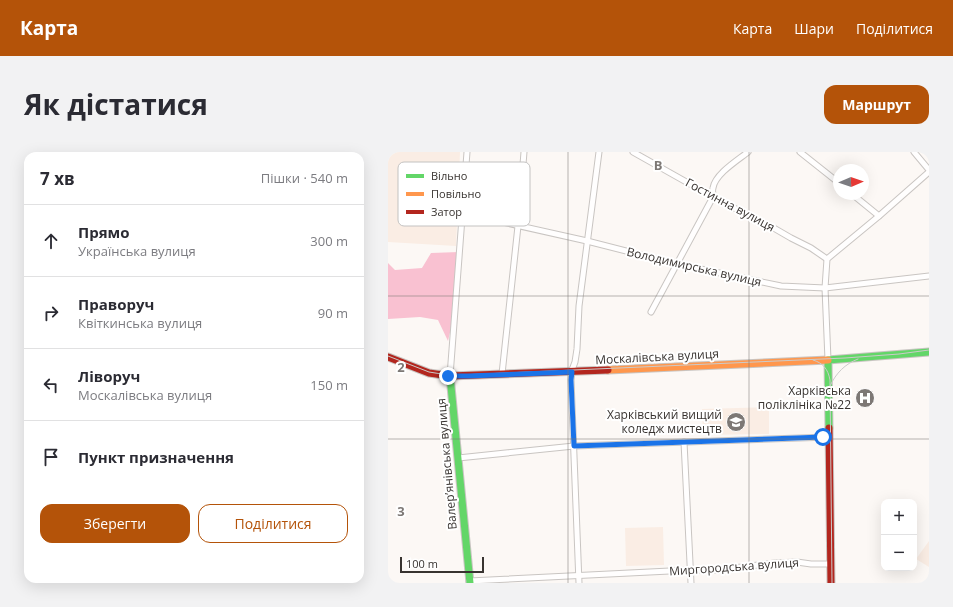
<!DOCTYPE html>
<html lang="uk">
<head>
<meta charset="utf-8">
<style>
  :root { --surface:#fff; --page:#f2f2f3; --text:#2b2b33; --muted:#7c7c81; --line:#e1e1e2; --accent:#b45309 }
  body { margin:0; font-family:"Open Sans",sans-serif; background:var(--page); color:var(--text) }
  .controls { position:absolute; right:12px; bottom:12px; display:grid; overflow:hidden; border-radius:8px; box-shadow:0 4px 16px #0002 }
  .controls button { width:36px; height:36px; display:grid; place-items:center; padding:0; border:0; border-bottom:1px solid var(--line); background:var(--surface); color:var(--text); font:20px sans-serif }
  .compass { position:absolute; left:445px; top:12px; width:36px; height:36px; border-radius:50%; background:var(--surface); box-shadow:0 4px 16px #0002; rotate:88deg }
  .scale { position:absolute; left:12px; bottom:10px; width:84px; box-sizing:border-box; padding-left:4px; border:2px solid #383330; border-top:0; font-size:11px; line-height:14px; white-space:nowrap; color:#383330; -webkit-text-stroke:3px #fff; paint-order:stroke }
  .stop { position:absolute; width:12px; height:12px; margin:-9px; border:3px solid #1a73e8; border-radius:50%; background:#fff }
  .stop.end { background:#1a73e8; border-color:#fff; box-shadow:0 1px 4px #0008 }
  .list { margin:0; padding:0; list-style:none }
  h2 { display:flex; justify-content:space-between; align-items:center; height:52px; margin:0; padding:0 16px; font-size:17px }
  h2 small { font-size:13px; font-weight:400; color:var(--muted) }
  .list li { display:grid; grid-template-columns:26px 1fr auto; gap:12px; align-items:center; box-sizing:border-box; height:72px; padding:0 16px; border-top:1px solid var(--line) }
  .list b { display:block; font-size:15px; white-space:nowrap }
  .list p { margin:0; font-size:13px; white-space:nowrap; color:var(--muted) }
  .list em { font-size:13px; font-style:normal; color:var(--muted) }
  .actions { display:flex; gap:8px; padding:12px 16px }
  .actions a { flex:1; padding:9px 0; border:1px solid var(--accent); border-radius:12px; text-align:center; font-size:14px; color:var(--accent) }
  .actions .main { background:var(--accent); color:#fff }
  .icon { flex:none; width:22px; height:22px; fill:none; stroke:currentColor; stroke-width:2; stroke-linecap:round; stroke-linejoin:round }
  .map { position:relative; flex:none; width:541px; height:431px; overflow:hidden; border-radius:12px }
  header { display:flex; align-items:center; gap:24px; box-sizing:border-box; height:56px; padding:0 20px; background:var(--accent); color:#fff }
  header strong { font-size:19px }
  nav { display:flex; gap:22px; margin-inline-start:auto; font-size:14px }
  .intro { display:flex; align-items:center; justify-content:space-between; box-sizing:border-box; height:96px; padding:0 24px }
  h1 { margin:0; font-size:28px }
  .button { padding:10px 18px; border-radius:12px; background:var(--accent); color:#fff; font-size:14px; font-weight:700 }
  main { display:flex; gap:24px; padding:0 24px }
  aside { flex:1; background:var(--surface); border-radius:12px; box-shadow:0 4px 16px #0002 }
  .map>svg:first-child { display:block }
  .built { fill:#faede4 }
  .forest { fill:#f9c1d1 }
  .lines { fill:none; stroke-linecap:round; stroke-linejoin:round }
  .street-casing { stroke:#c9c5c2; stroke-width:7 }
  .fast-casing { stroke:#c9c5c2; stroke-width:9 }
  .slow-casing { stroke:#c9c5c2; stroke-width:9 }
  .jam-casing { stroke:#c9c5c2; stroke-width:9 }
  .street { stroke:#fffefe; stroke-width:5 }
  .fast { stroke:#63d668; stroke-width:7 }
  .slow { stroke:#ff974d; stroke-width:7 }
  .jam { stroke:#b3261e; stroke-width:7 }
  .tram { stroke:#cccbca; stroke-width:1 }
  .route { stroke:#1a73e8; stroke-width:5 }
  .grid { fill:none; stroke:#7d7875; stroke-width:1; stroke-opacity:0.55 }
  .labels { text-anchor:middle; stroke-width:4; stroke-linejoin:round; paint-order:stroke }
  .street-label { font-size:12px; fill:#383330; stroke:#fff }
  .poi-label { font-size:12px; fill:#383330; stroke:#fff; text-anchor:end }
  .key { fill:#fff; stroke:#c3c2c1; stroke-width:1 }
  .key-label { font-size:11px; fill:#383330 }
  .grid-label { font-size:13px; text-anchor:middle; font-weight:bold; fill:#7d7875; stroke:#fff; stroke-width:4; stroke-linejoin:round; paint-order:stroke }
</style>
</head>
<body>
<header>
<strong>Карта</strong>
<nav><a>Карта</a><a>Шари</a><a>Поділитися</a></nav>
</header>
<div class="intro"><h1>Як дістатися</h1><a class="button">Маршрут</a></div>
<main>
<aside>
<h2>7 хв<small>Пішки · 540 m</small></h2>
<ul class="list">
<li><svg class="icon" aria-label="ahead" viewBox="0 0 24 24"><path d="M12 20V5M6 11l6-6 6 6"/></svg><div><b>Прямо</b><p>Українська вулиця</p></div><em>300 m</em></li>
<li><svg class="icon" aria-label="right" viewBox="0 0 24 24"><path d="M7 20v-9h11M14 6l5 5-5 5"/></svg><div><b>Праворуч</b><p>Квіткинська вулиця</p></div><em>90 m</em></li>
<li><svg class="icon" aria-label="left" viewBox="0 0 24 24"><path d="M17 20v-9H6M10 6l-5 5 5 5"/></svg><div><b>Ліворуч</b><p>Москалівська вулиця</p></div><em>150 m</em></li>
<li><svg class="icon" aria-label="arrive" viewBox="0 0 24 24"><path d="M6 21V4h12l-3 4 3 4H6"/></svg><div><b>Пункт призначення</b></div></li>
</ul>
<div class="actions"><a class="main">Зберегти</a><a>Поділитися</a></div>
</aside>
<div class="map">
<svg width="541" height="431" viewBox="0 0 541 431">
  <rect width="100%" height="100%" fill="#fcf8f5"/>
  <!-- built -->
  <g class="built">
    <polygon points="0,0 72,0 68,94 0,90"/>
    <polygon points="381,255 381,282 315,283 314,257"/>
    <polygon points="275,375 276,413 238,414 237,376"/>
    <polygon points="541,389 541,415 528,407"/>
  </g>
  <!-- forest -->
  <polygon class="forest" points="71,100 66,163 60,189 50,168 32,165 0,167 0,111 7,118 34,116 43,101"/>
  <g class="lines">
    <defs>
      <g id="street">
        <polyline points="245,0 325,45 354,60 384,75 403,86 423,96 439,107"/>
        <polyline points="412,0 451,31"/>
        <polyline points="526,0 541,18"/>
        <polyline points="464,42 491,64"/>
        <polyline points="74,61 199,89 289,112 393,134 437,136 541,124"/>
        <path d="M263 160 325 45C325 42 324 39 325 36 327 22 350 8 360 0"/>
        <polyline points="440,208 437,136 439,107 491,64 541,20"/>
        <polyline points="114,222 130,74 136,0"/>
        <polyline points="62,224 79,0"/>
        <polyline points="296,290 303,431"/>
        <polyline points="70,306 186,294 441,285"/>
        <polyline points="81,429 302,418 329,418 387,411 409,410 423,412 443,412"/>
        <polyline points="191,431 183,228 184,218 187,210 189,197 191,154 211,0"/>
      </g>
      <g id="fast">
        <polyline points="62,224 82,431"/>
        <polyline points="441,276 440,208 541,200"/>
      </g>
      <polyline id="slow" points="220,218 440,208"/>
      <g id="jam">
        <polyline points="0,205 41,221 62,224 220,218"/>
        <polyline points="441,276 443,431"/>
      </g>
    </defs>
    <!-- street casing -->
    <use href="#street" class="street-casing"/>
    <!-- fast casing -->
    <use href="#fast" class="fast-casing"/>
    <!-- slow casing -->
    <use href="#slow" class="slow-casing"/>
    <!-- jam casing -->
    <use href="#jam" class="jam-casing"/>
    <!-- street -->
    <use href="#street" class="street"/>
    <!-- fast -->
    <use href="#fast" class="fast"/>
    <!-- slow -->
    <use href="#slow" class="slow"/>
    <!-- jam -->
    <use href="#jam" class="jam"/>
    <!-- tram -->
    <g class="tram">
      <polyline points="0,204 41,220 60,223 72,223 457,206 511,202 541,198"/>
      <path d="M425 208C435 211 440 217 442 228L444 431"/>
      <path d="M442 234C448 221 457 212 470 207"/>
    </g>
  </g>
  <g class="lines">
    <!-- route -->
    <polyline class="route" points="60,224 80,224 184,220 183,228 186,294 435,285"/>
  </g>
  <!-- grid -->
  <path class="grid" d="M180 0V431M361 0V431M0 144H541M0 287H541"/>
  <!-- icons -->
  <defs>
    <symbol id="hospital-disc" viewBox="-11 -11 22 22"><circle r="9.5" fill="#7d7875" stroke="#fff"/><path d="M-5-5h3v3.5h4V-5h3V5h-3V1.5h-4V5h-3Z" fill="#fff"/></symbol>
    <symbol id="university-disc" viewBox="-11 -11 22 22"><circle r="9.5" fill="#7d7875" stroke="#fff"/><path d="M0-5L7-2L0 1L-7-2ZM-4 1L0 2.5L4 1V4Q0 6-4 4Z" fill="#fff"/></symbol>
  </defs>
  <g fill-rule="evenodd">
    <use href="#hospital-disc" x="466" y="235" width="22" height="22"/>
    <use href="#university-disc" x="337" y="259" width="22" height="22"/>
  </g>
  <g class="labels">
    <!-- street labels -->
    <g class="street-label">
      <text transform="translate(342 53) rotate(28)" y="4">Гостинна вулиця</text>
      <text transform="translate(306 115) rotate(13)" y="4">Володимирська вулиця</text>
      <text transform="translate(269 205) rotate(-3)" y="4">Москалівська вулиця</text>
      <text transform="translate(59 312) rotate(-95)" y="4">Валер’янівська вулиця</text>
      <text transform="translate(346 415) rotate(-4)" y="4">Миргородська вулиця</text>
    </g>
    <!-- poi labels -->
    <g class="poi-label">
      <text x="463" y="243">Харківська<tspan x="463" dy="14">поліклініка №22</tspan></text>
      <text x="334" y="267">Харківський вищий<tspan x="334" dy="14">коледж мистецтв</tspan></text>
    </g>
  </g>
  <!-- legend -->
  <rect x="10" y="10" width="132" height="64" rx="6" class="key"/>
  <rect x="18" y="22" width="18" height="4" fill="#63d668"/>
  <rect x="18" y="40" width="18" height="4" fill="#ff974d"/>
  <rect x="18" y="58" width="18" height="4" fill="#b3261e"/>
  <g class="key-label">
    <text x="43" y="28">Вільно</text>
    <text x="43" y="46">Повільно</text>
    <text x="43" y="64">Затор</text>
  </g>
  <g class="grid-label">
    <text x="270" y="18">B</text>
    <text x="13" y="220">2</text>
    <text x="13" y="364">3</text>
  </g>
</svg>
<div class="controls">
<button>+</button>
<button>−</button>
</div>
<svg class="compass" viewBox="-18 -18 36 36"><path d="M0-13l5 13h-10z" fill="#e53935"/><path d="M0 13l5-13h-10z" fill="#7c7c81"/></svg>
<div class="scale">100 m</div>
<div class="stop" style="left:435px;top:285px"></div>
<div class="stop end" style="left:60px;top:224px"></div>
</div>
</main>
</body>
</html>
